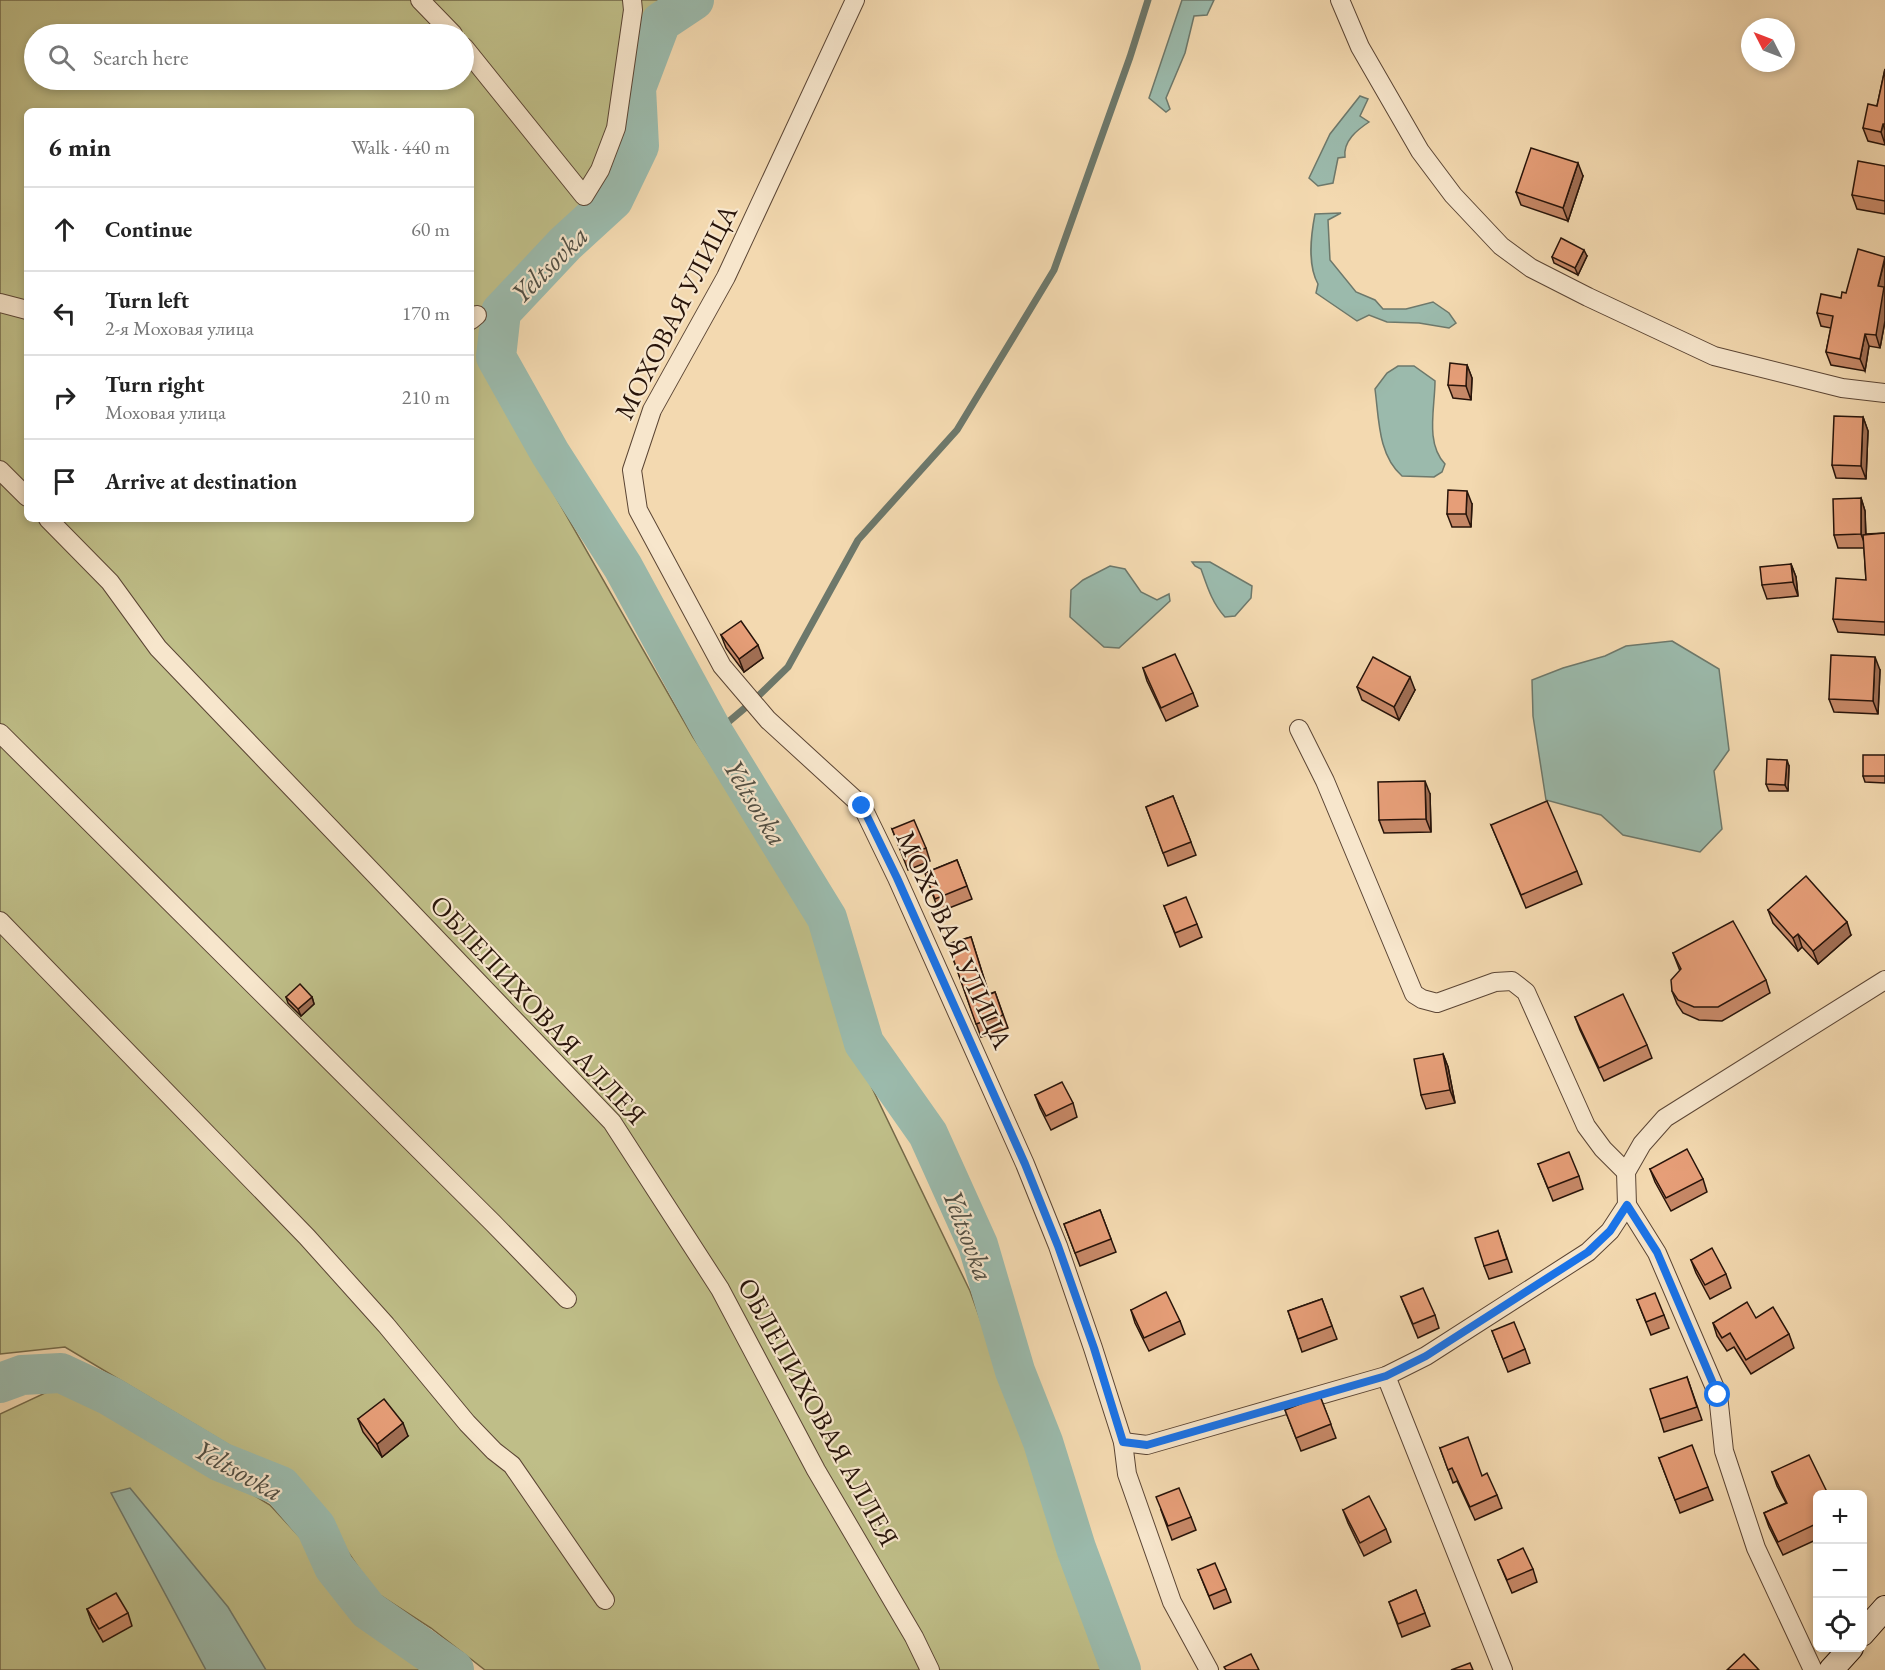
<!DOCTYPE html>
<html lang="en">
<head>
<meta charset="utf-8">
<style>
  :root { --surface:#fff; --page:#f6f6f6; --text:#222; --muted:#767676; --line:#e0e0e0 }
  body { margin:0; font-family:"EB Garamond",serif; background:var(--page); color:var(--text) }
  .controls { position:absolute; right:18px; bottom:18px; display:grid; overflow:hidden; border-radius:9px; box-shadow:0 3px 9px #0003 }
  .controls button { width:54px; height:54px; display:grid; place-items:center; padding:0; border:0; border-bottom:2px solid var(--line); background:var(--surface); color:var(--text); font:30px sans-serif }
  .compass { position:absolute; left:1741px; top:18px; width:54px; height:54px; border-radius:50%; background:var(--surface); box-shadow:0 3px 9px #0003; rotate:312deg }
  .stop { position:absolute; width:18px; height:18px; margin:-14px; border:4px solid #1a73e8; border-radius:50%; background:#fff }
  .stop.end { background:#1a73e8; border-color:#fff; box-shadow:0 2px 6px #0008 }
  .list { margin:0; padding:0; list-style:none }
  h2 { display:flex; justify-content:space-between; align-items:center; height:78px; margin:0; padding:0 24px; font-size:26px }
  h2 small { font-size:20px; font-weight:400; color:var(--muted) }
  .list li { display:grid; grid-template-columns:39px 1fr auto; gap:18px; align-items:center; box-sizing:border-box; height:84px; padding:0 24px; border-top:2px solid var(--line) }
  .list b { display:block; font-size:22px; white-space:nowrap }
  .list p { margin:0; font-size:20px; white-space:nowrap; color:var(--muted) }
  .list em { font-size:20px; font-style:normal; color:var(--muted) }
  .icon { flex:none; width:33px; height:33px; fill:none; stroke:currentColor; stroke-width:2; stroke-linecap:round; stroke-linejoin:round }
  .map { position:relative; flex:none; width:1885px; height:1670px; overflow:hidden }
  .search { position:absolute; background:var(--surface); box-shadow:0 3px 9px #0003; left:24px; top:24px; width:450px; height:66px; display:flex; align-items:center; gap:15px; box-sizing:border-box; padding:0 21px; border-radius:33px; color:var(--muted); font-size:22px }
  .panel { position:absolute; background:var(--surface); box-shadow:0 3px 9px #0003; left:24px; top:108px; width:450px; height:414px; border-radius:9px }
  .map>svg:first-child { display:block }
  .green { fill:#bfbe88; stroke:#746949; stroke-width:1.5; fill-rule:evenodd }
  .water { fill:#9bbaac; stroke:#6d786b; stroke-width:1.5 }
  .lines { fill:none; stroke-linecap:round; stroke-linejoin:round }
  .stream { stroke:#6d786b; stroke-width:7 }
  .river { stroke:#9bbaac; stroke-width:40 }
  .street-casing { stroke:#5b4534; stroke-width:20 }
  .secondary-casing { stroke:#28140a; stroke-width:26 }
  .street { stroke:#f7e6cc; stroke-width:18 }
  .secondary { stroke:#f7e6cc; stroke-width:24 }
  .wall { fill:#c68867; stroke:#28140a; stroke-width:1.5 }
  .shaded-wall { fill:#a16f54; stroke:#28140a; stroke-width:1.5 }
  .building { fill:#e69e78; stroke:#28140a; stroke-width:1.5 }
  .route { stroke:#1a73e8; stroke-width:8 }
  .labels { text-anchor:middle; stroke-width:4.5; stroke-linejoin:round; paint-order:stroke }
  .street-label { font-size:27px; fill:#28140a; stroke:#f7e6cc }
  .water-label { font-size:28px; font-style:italic; fill:#504e43; stroke:#f7e6cc }
</style>
</head>
<body>
<div class="map">
<svg width="1885" height="1670" viewBox="0 0 1885 1670">
  <rect width="100%" height="100%" fill="#f3d9b0"/>
  <filter id="stains"><feTurbulence type="fractalNoise" baseFrequency=".00333" numOctaves="4"/><feColorMatrix values="0 0 0 0 .2 0 0 0 0 .09 0 0 0 0 .02 0 0 0 .5 -.17"/></filter>
  <radialGradient id="worn" r=".72"><stop offset=".6" stop-color="#630" stop-opacity="0"/><stop offset="1" stop-color="#630" stop-opacity=".3"/></radialGradient>
  <!-- green -->
  <g class="green">
    <path d="M0 0H658L648 34 585 207 489 304 481 366 693 737 809 913 847 1036 970 1291 1107 1670H485L431 1628 375 1592 323 1515 293 1476 234 1448 65 1347 0 1354ZM34 34H464V80H34ZM27 111H471V519H27Z"/>
    <polygon points="62,1385 210,1469 270,1505 308,1546 360,1613 428,1670 0,1670 0,1414"/>
  </g>
  <!-- water -->
  <g class="water">
    <polygon points="1182,0 1214,0 1207,15 1194,16 1185,53 1166,98 1170,109 1166,112 1149,98"/>
    <path d="M1360 96 1368 99 1360 116 1369 122C1357 130 1343 141 1345 157L1338 158 1333 183 1318 186 1309 178 1330 134Z"/>
    <path d="M1341 213 1328 220 1330 260 1356 292 1375 300 1383 309H1406L1433 302 1449 313 1456 323 1449 328 1419 323 1387 322 1369 315 1357 321 1316 293 1318 284C1307 264 1311 235 1315 214Z"/>
    <path d="M1398 366H1414L1435 381C1435 408 1425 443 1445 464L1442 472 1434 477 1402 476C1378 455 1379 419 1375 389L1387 373Z"/>
    <path d="M1192 562H1210L1252 586 1251 598 1235 616 1225 617C1212 603 1207 586 1201 569L1195 566Z"/>
    <polygon points="1110,566 1125,569 1141,592 1157,600 1169,594 1170,601 1119,648 1104,647 1070,617 1071,590 1083,580"/>
    <polygon points="1672,641 1719,669 1729,750 1714,771 1722,829 1700,852 1623,835 1601,815 1546,800 1533,716 1532,680 1563,668 1605,656 1626,646"/>
    <polygon points="130,1488 228,1607 266,1670 206,1670 111,1493"/>
  </g>
  <g class="lines">
    <!-- stream -->
    <polyline class="stream" points="714,734 752,702 788,667 858,540 957,430 1054,270 1130,57 1148,0"/>
    <!-- river -->
    <g class="river">
      <polyline points="694,0 661,22 636,88 639,146 613,200 565,244 501,312 496,357 550,453 623,567 714,734 827,918 864,1043 928,1134 978,1245 1015,1371 1043,1442 1076,1548 1121,1670"/>
      <polyline points="0,1383 22,1375 61,1373 110,1396 221,1462 281,1486 316,1527 334,1567 368,1610 454,1670"/>
    </g>
    <defs>
      <g id="street">
        <polyline points="420,0 453,34"/>
        <polyline points="855,0 726,277 652,410 632,470 638,510 722,666 768,720 862,806 897,878 1025,1164 1058,1246 1093,1348 1123,1442 1127,1474 1172,1602 1209,1670"/>
        <polyline points="1340,0 1360,47 1420,151 1453,195 1501,246 1531,268 1588,297 1714,356 1842,388 1885,393"/>
        <polyline points="464,47 584,196 600,170 616,128 633,10 632,0"/>
        <polyline points="0,303 27,310"/>
        <polyline points="471,320 477,315"/>
        <polyline points="0,470 27,497"/>
        <polyline points="48,519 110,582 158,648 612,1122 720,1289 816,1470 914,1637 930,1670"/>
        <polyline points="1299,729 1325,781 1414,994 1422,999 1437,1003 1495,982 1512,981 1526,992 1586,1126 1603,1149 1626,1172"/>
        <polyline points="0,733 493,1223 567,1299"/>
        <polyline points="0,921 307,1237 386,1325 467,1423 494,1451 512,1465 605,1600"/>
        <polyline points="1627,1205 1657,1253 1718,1395 1724,1451 1756,1548 1813,1670"/>
        <polyline points="1386,1376 1503,1670"/>
        <polyline points="1123,1442 1147,1445 1386,1376 1426,1356 1588,1252 1610,1231 1627,1205 1626,1172 1642,1144 1665,1118 1885,980"/>
      </g>
      <g id="secondary">
        <polyline points="1862,1634 1885,1608"/>
        <polyline points="1831,1670 1851,1648"/>
      </g>
    </defs>
    <!-- street casing -->
    <use href="#street" class="street-casing"/>
    <!-- secondary casing -->
    <use href="#secondary" class="secondary-casing"/>
    <!-- street -->
    <use href="#street" class="street"/>
    <!-- secondary -->
    <use href="#secondary" class="secondary"/>
  </g>
  <!-- wall -->
  <g class="wall">
    <polygon points="1885,69 1885,145 1868,141 1863,128 1877,106"/>
    <polygon points="1885,166 1885,214 1857,209 1852,195"/>
    <polygon points="1583,176 1568,221 1521,205 1516,192"/>
    <polygon points="1587,256 1578,275 1554,263 1552,257"/>
    <polygon points="1885,257 1885,321 1880,348 1869,346 1865,371 1831,365 1826,352 1831,328 1821,326 1817,313 1841,298"/>
    <polygon points="1467,365 1472,378 1471,400 1453,398 1448,385"/>
    <polygon points="1863,417 1868,431 1866,479 1836,478 1832,465"/>
    <polygon points="1861,498 1865,511 1866,534 1885,533 1885,635 1838,632 1833,619 1866,580 1864,548 1838,548 1834,535"/>
    <polygon points="1472,504 1471,527 1452,527 1447,514"/>
    <polygon points="1791,564 1796,577 1798,596 1767,599 1762,585"/>
    <polygon points="721,635 763,658 744,672 726,648"/>
    <polygon points="1143,668 1193,693 1198,706 1166,721 1147,681"/>
    <polygon points="1880,670 1878,714 1834,712 1829,699"/>
    <polygon points="1357,687 1415,690 1399,720 1362,700"/>
    <polygon points="1885,755 1885,783 1865,782 1863,776"/>
    <polygon points="1789,766 1788,791 1769,791 1766,784"/>
    <polygon points="1430,794 1431,832 1384,833 1379,820"/>
    <polygon points="1173,796 1196,855 1168,866 1146,807"/>
    <polygon points="1491,825 1577,871 1582,884 1526,908"/>
    <polygon points="892,829 926,848 930,861 908,870"/>
    <polygon points="957,860 972,899 939,912 925,873"/>
    <polygon points="1164,906 1197,924 1202,937 1180,947"/>
    <polygon points="1768,910 1851,935 1818,964 1802,947 1798,951 1773,923"/>
    <polygon points="971,937 989,994 995,992 1008,1028 981,1037 948,944"/>
    <polygon points="1673,953 1766,980 1770,993 1722,1021 1699,1020 1683,1013 1677,1004 1672,991 1680,971"/>
    <polygon points="286,997 312,997 314,1004 301,1016 288,1003"/>
    <polygon points="1575,1017 1647,1045 1652,1058 1604,1081 1580,1030"/>
    <polygon points="1443,1054 1448,1067 1455,1103 1426,1109 1421,1095"/>
    <polygon points="1035,1095 1073,1103 1077,1117 1051,1130 1040,1108"/>
    <polygon points="1538,1164 1579,1176 1583,1189 1553,1201"/>
    <polygon points="1650,1169 1703,1179 1707,1192 1671,1211 1655,1182"/>
    <polygon points="1100,1210 1116,1252 1080,1266 1064,1224"/>
    <polygon points="1498,1231 1512,1272 1489,1279 1484,1266"/>
    <polygon points="1691,1260 1726,1274 1731,1288 1710,1299 1696,1273"/>
    <polygon points="1401,1297 1435,1315 1439,1328 1418,1338"/>
    <polygon points="1322,1299 1337,1339 1302,1352 1288,1311"/>
    <polygon points="1637,1300 1664,1315 1669,1328 1651,1335"/>
    <polygon points="1131,1310 1180,1321 1185,1334 1149,1351 1135,1323"/>
    <polygon points="1756,1318 1789,1334 1794,1348 1751,1374 1734,1347 1727,1351 1717,1336 1713,1323"/>
    <polygon points="1492,1331 1525,1349 1530,1363 1508,1372"/>
    <polygon points="1687,1377 1702,1420 1664,1432 1660,1419"/>
    <polygon points="1320,1396 1336,1438 1301,1451 1285,1410"/>
    <polygon points="358,1419 408,1436 382,1457 363,1432"/>
    <polygon points="1440,1448 1482,1476 1497,1495 1502,1508 1475,1520 1457,1481 1453,1483"/>
    <polygon points="1659,1458 1708,1487 1713,1500 1680,1513"/>
    <polygon points="1772,1472 1818,1494 1818,1539 1783,1555 1769,1527 1764,1513 1786,1503 1777,1486"/>
    <polygon points="1161,1510 1191,1517 1196,1530 1172,1540"/>
    <polygon points="1343,1510 1386,1529 1391,1542 1364,1556 1348,1523"/>
    <polygon points="1498,1560 1533,1569 1537,1582 1512,1593"/>
    <polygon points="1198,1570 1226,1589 1231,1602 1214,1609"/>
    <polygon points="1416,1590 1430,1626 1402,1637 1389,1602"/>
    <polygon points="87,1609 128,1613 132,1626 103,1642 92,1623"/>
  </g>
  <!-- shaded-wall -->
  <g class="shaded-wall">
    <polygon points="1883,124 1885,130 1885,144 1881,132"/>
    <polygon points="1578,163 1583,176 1568,221 1563,208"/>
    <polygon points="1584,250 1587,256 1578,275 1575,268"/>
    <polygon points="1885,259 1885,321 1880,348 1876,335 1878,286"/>
    <polygon points="1865,334 1869,346 1865,371 1860,359"/>
    <polygon points="1467,365 1472,378 1471,400 1466,386"/>
    <polygon points="1863,417 1868,431 1866,479 1861,466"/>
    <polygon points="1467,491 1472,504 1471,527 1466,514"/>
    <polygon points="1861,498 1865,511 1866,547 1861,534"/>
    <polygon points="1791,564 1796,577 1798,596 1793,582"/>
    <polygon points="758,645 763,658 744,672 739,659"/>
    <polygon points="1875,657 1880,670 1878,714 1873,701"/>
    <polygon points="1410,677 1415,690 1399,720 1394,707"/>
    <polygon points="1787,760 1789,766 1788,791 1785,785"/>
    <polygon points="1425,781 1430,794 1431,832 1426,819"/>
    <polygon points="1847,922 1851,935 1818,964 1813,951"/>
    <polygon points="1798,934 1802,947 1798,951 1793,938"/>
    <polygon points="312,997 314,1004 301,1016 298,1009"/>
    <polygon points="1443,1054 1448,1067 1455,1103 1450,1090"/>
    <polygon points="403,1423 408,1436 382,1457 377,1444"/>
  </g>
  <!-- building -->
  <g class="building">
    <polygon points="1885,69 1885,124 1883,124 1881,132 1863,128 1868,104 1877,106"/>
    <polygon points="1531,148 1578,163 1563,208 1516,192"/>
    <polygon points="1858,161 1885,166 1885,201 1852,195"/>
    <polygon points="1561,238 1584,250 1575,268 1552,257"/>
    <polygon points="1858,249 1885,257 1878,286 1884,287 1876,335 1865,334 1860,359 1826,352 1833,316 1817,313 1821,294 1841,298 1842,292 1846,293"/>
    <polygon points="1450,363 1467,365 1466,386 1448,385"/>
    <polygon points="1834,416 1863,417 1861,466 1832,465"/>
    <polygon points="1448,490 1467,491 1466,514 1447,514"/>
    <polygon points="1861,498 1861,534 1834,535 1833,499"/>
    <polygon points="1885,533 1885,622 1833,619 1836,578 1866,580 1863,535"/>
    <polygon points="1791,564 1793,582 1762,585 1760,567"/>
    <polygon points="741,621 758,645 739,659 721,635"/>
    <polygon points="1175,654 1193,693 1161,708 1143,668"/>
    <polygon points="1831,655 1875,657 1873,701 1829,699"/>
    <polygon points="1373,657 1410,677 1394,707 1357,687"/>
    <rect x="1863" y="755" width="22" height="21"/>
    <polygon points="1767,759 1787,760 1785,785 1766,784"/>
    <polygon points="1425,781 1426,819 1379,820 1378,782"/>
    <polygon points="1173,796 1191,842 1163,853 1146,807"/>
    <polygon points="1547,801 1577,871 1521,895 1491,825"/>
    <polygon points="914,820 926,848 903,856 892,829"/>
    <polygon points="957,860 967,886 935,899 925,873"/>
    <polygon points="1806,876 1847,922 1813,951 1798,934 1793,938 1768,910"/>
    <polygon points="1186,897 1197,924 1175,933 1164,906"/>
    <polygon points="1733,921 1766,980 1718,1007 1694,1007 1678,1000 1672,991 1671,980 1681,969 1673,953"/>
    <polygon points="971,937 989,995 995,992 1003,1015 976,1024 948,944"/>
    <polygon points="300,984 312,997 298,1009 286,997"/>
    <polygon points="1623,994 1647,1045 1599,1068 1575,1017"/>
    <polygon points="1443,1054 1450,1090 1421,1095 1414,1059"/>
    <polygon points="1062,1082 1073,1103 1046,1116 1035,1095"/>
    <polygon points="1687,1149 1703,1179 1666,1198 1650,1169"/>
    <polygon points="1569,1152 1579,1176 1548,1188 1538,1164"/>
    <polygon points="1100,1210 1111,1239 1075,1253 1064,1224"/>
    <polygon points="1498,1231 1507,1259 1484,1266 1475,1238"/>
    <polygon points="1712,1248 1726,1274 1705,1285 1691,1260"/>
    <polygon points="1423,1288 1435,1315 1413,1324 1401,1297"/>
    <polygon points="1166,1292 1180,1321 1144,1338 1131,1310"/>
    <polygon points="1655,1293 1664,1315 1646,1322 1637,1300"/>
    <polygon points="1322,1299 1332,1326 1298,1339 1288,1311"/>
    <polygon points="1747,1302 1756,1318 1773,1307 1789,1334 1746,1360 1730,1333 1722,1338 1713,1323"/>
    <polygon points="1514,1322 1525,1349 1503,1359 1492,1331"/>
    <polygon points="1687,1377 1697,1407 1660,1419 1650,1389"/>
    <polygon points="1320,1396 1331,1424 1296,1438 1285,1410"/>
    <polygon points="384,1399 403,1423 377,1444 358,1419"/>
    <polygon points="1468,1437 1482,1476 1487,1473 1497,1495 1470,1507 1452,1468 1448,1470 1440,1448"/>
    <polygon points="1692,1445 1708,1487 1675,1500 1659,1458"/>
    <polygon points="1809,1455 1828,1494 1818,1494 1818,1523 1778,1542 1764,1513 1787,1503 1772,1472"/>
    <polygon points="1179,1488 1191,1517 1168,1526 1156,1497"/>
    <polygon points="1369,1496 1386,1529 1360,1543 1343,1510"/>
    <polygon points="1523,1548 1533,1569 1507,1580 1498,1560"/>
    <polygon points="1215,1563 1226,1589 1209,1596 1198,1570"/>
    <polygon points="1416,1590 1425,1613 1398,1624 1389,1602"/>
    <polygon points="116,1593 128,1613 99,1629 87,1609"/>
    <polygon points="1251,1654 1259,1670 1226,1670 1224,1667"/>
    <polygon points="1744,1654 1759,1670 1727,1670"/>
    <polygon points="1470,1663 1473,1670 1451,1670"/>
  </g>
  <g class="lines">
    <!-- route -->
    <polyline class="route" points="862,806 897,878 1025,1164 1058,1246 1094,1348 1123,1442 1147,1445 1386,1376 1426,1356 1588,1252 1610,1231 1627,1205 1657,1252 1718,1395"/>
  </g>
  <g class="labels">
    <!-- street labels -->
    <g class="street-label">
      <text transform="translate(676 312) rotate(-63)" y="9">МОХОВАЯ УЛИЦА</text>
      <text transform="translate(954 940) rotate(65)" y="9">МОХОВАЯ УЛИЦА</text>
      <text transform="translate(538 1010) rotate(47)" y="9">ОБЛЕПИХОВАЯ АЛЛЕЯ</text>
      <text transform="translate(818 1412) rotate(61)" y="9">ОБЛЕПИХОВАЯ АЛЛЕЯ</text>
    </g>
    <!-- water labels -->
    <g class="water-label">
      <text transform="translate(549 264) rotate(-45)" y="10">Yeltsovka</text>
      <text transform="translate(756 802) rotate(59)" y="10">Yeltsovka</text>
      <text transform="translate(969 1235) rotate(69)" y="10">Yeltsovka</text>
      <text transform="translate(239 1470) rotate(29)" y="10">Yeltsovka</text>
    </g>
  </g>
  <rect width="100%" height="100%" filter="url(#stains)"/>
  <rect width="100%" height="100%" fill="url(#worn)"/>
</svg>
<div class="controls">
<button>+</button>
<button>−</button>
<button><svg class="icon" aria-label="locate" viewBox="0 0 24 24"><circle cx="12" cy="12" r="6"/><path d="M12 2v4M12 18v4M2 12h4M18 12h4"/></svg></button>
</div>
<svg class="compass" viewBox="-18 -18 36 36"><path d="M0-13l5 13h-10z" fill="#e53935"/><path d="M0 13l5-13h-10z" fill="#767676"/></svg>
<div class="stop" style="left:1718px;top:1395px"></div>
<div class="stop end" style="left:862px;top:806px"></div>
<div class="search"><svg class="icon" aria-label="search" viewBox="0 0 24 24"><circle cx="10" cy="10" r="6"/><path d="M15 15l6 6"/></svg>Search here</div>
<section class="panel">
<h2>6 min<small>Walk · 440 m</small></h2>
<ul class="list">
<li><svg class="icon" aria-label="ahead" viewBox="0 0 24 24"><path d="M12 20V5M6 11l6-6 6 6"/></svg><div><b>Continue</b></div><em>60 m</em></li>
<li><svg class="icon" aria-label="left" viewBox="0 0 24 24"><path d="M17 20v-9H6M10 6l-5 5 5 5"/></svg><div><b>Turn left</b><p>2-я Моховая улица</p></div><em>170 m</em></li>
<li><svg class="icon" aria-label="right" viewBox="0 0 24 24"><path d="M7 20v-9h11M14 6l5 5-5 5"/></svg><div><b>Turn right</b><p>Моховая улица</p></div><em>210 m</em></li>
<li><svg class="icon" aria-label="arrive" viewBox="0 0 24 24"><path d="M6 21V4h12l-3 4 3 4H6"/></svg><div><b>Arrive at destination</b></div></li>
</ul>
</section>
</div>
</body>
</html>
